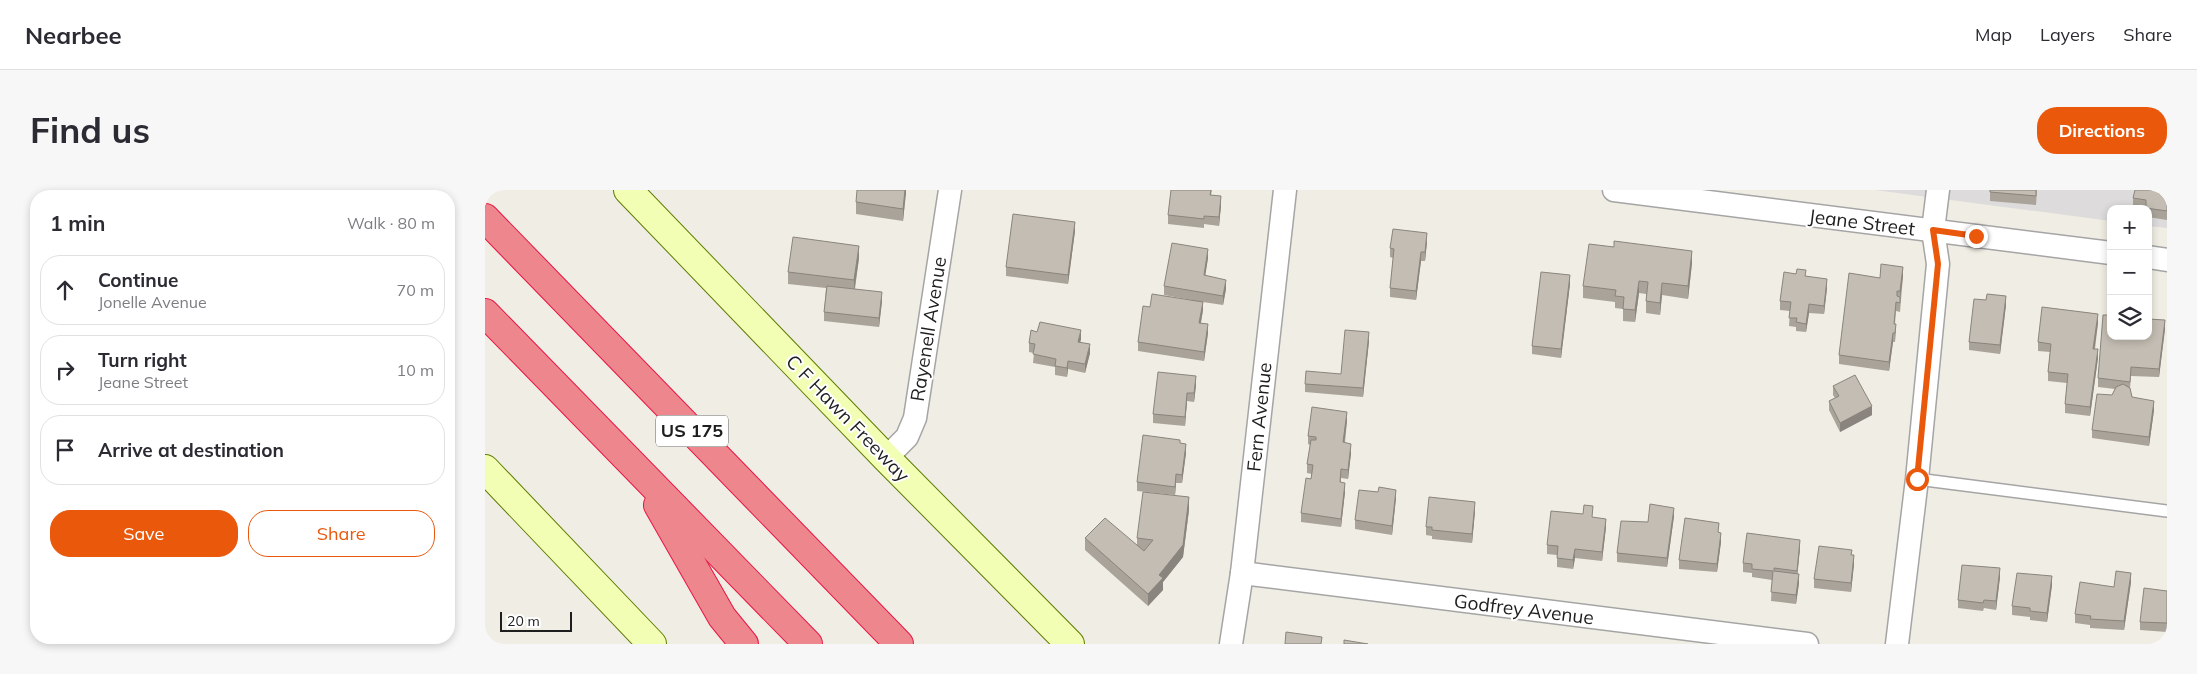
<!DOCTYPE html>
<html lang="en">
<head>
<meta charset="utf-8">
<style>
  :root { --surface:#fff; --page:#f7f7f7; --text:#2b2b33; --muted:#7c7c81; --line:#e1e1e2; --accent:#ea580c }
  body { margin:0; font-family:Mulish,sans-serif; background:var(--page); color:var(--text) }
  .controls { position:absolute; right:15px; top:15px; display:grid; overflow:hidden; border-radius:10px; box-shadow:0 2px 8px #0003 }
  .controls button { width:45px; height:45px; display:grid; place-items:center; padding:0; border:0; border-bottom:1px solid var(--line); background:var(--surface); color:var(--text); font:25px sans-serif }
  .scale { position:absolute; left:15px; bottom:12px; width:72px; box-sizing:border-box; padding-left:5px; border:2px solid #1e1e1e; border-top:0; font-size:14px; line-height:18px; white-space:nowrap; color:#1e1e1e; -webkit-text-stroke:4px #fff; paint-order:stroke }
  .stop { position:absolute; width:15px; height:15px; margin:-11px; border:4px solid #ea580c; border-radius:50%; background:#fff }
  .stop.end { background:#ea580c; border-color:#fff; box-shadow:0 1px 5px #0008 }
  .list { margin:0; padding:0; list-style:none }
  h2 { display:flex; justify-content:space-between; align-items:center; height:65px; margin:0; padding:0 20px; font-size:21px }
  h2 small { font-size:16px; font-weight:400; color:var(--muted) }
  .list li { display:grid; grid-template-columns:32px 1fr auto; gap:15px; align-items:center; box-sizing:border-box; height:70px; margin:0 10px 10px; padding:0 10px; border:1px solid var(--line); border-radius:20px }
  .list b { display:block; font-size:19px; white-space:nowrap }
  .list p { margin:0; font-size:16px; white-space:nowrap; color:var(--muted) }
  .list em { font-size:16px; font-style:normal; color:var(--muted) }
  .actions { display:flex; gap:10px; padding:15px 20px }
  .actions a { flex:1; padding:11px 0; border:1px solid var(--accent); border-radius:20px; text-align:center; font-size:18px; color:var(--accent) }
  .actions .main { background:var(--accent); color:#fff }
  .icon { flex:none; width:28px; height:28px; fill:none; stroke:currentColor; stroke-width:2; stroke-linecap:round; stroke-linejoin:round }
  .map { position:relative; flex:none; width:1682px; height:454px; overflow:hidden; border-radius:20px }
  header { display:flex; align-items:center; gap:30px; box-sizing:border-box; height:70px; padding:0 25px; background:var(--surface); border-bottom:1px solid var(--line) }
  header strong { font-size:24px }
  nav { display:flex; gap:28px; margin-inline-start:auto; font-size:18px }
  .intro { display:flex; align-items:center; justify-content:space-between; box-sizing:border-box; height:120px; padding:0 30px }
  h1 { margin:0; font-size:35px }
  .button { padding:12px 22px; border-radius:20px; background:var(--accent); color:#fff; font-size:18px; font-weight:700 }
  main { display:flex; gap:30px; padding:0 30px }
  aside { flex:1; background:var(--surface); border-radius:20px; box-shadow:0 2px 8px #0003 }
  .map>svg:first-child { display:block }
  .residential { fill:#dddbdb }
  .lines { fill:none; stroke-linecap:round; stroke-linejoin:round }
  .service-casing { stroke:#a5a5a5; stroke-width:14 }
  .minor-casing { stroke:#a5a5a5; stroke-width:25 }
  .secondary-casing { stroke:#5f7b00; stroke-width:30 }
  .motorway-casing { stroke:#e71746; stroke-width:30 }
  .service { stroke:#fff; stroke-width:11 }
  .minor { stroke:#fff; stroke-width:22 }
  .secondary { stroke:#f1feb4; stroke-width:28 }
  .motorway { stroke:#ed868d; stroke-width:28 }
  .wall { fill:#a9a39a }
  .shaded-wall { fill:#89847d }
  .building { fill:#c4bdb3; stroke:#89847d }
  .route { stroke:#ea580c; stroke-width:6 }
  .labels { text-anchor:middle; stroke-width:4; stroke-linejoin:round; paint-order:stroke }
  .shield { fill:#fff; stroke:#626262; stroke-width:1 }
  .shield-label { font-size:18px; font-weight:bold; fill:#1e1e1e }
  .street-label { font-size:19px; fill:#1e1e1e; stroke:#fff }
</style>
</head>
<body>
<header>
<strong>Nearbee</strong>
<nav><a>Map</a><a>Layers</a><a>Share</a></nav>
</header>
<div class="intro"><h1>Find us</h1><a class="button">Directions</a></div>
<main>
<aside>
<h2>1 min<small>Walk · 80 m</small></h2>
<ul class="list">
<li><svg class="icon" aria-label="ahead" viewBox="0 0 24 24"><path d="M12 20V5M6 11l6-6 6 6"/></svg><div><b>Continue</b><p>Jonelle Avenue</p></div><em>70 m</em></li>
<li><svg class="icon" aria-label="right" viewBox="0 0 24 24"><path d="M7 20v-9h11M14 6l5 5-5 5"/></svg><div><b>Turn right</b><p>Jeane Street</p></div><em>10 m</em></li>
<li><svg class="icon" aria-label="arrive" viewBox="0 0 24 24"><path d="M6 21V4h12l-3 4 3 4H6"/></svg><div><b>Arrive at destination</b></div></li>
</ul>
<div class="actions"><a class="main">Save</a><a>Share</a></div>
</aside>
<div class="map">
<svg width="1682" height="454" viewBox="0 0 1682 454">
  <rect width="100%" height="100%" fill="#f0ede4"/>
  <!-- residential -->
  <polygon class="residential" points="1390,0 1682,0 1682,38 1663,36 1663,19 1626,19 1626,31"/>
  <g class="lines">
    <defs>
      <polyline id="service" points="1432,289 1682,321"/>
      <g id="minor">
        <polyline points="1129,0 1626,63"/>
        <polyline points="1663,67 1682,70"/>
        <polyline points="401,268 422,247 430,228 465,0"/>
        <polyline points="757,383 1322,454"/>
        <polyline points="746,454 757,383 800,0"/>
        <polyline points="1412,454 1432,289 1453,74 1448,40 1453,0"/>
      </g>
      <g id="secondary">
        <polyline points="143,0 401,268 585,454"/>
        <polyline points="0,279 167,454"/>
      </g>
      <g id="motorway">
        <polyline points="0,28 414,454"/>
        <polyline points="0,123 323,454"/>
        <polyline points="173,315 237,427 259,454"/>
      </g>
    </defs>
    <!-- service casing -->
    <use href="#service" class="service-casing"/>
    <!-- minor casing -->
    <use href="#minor" class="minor-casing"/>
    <!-- secondary casing -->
    <use href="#secondary" class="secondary-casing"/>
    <!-- motorway casing -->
    <use href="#motorway" class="motorway-casing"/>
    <!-- service -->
    <use href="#service" class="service"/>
    <!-- minor -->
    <use href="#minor" class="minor"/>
    <!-- secondary -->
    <use href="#secondary" class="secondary"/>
    <!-- motorway -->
    <use href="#motorway" class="motorway"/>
  </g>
  <!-- wall -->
  <g class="wall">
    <polygon points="421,0 418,31 371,24 371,12"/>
    <polygon points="727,0 726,5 736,15 734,36 719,34 719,38 683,34 683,25"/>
    <polygon points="1505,0 1552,0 1551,15 1505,11"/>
    <polygon points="1682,0 1682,30 1663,27 1663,19 1648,17 1648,8"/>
    <polygon points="590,41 583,94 521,86 521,77"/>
    <polygon points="942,52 940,71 936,71 931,110 905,107 905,98 908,68 905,67 905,58"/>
    <polygon points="374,68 370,99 397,111 394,137 339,131 339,122 341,98 303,94 303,82"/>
    <polygon points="723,68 720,85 741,99 738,115 718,112 718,120 716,133 723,143 719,171 653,161 653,152 665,117 707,110 679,105 679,96"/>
    <polygon points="1207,73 1203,109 1177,105 1175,125 1161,123 1161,104 1154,103 1150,132 1138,131 1138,119 1130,118 1130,112 1098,108 1098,96"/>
    <polygon points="1321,86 1342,98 1339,124 1324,123 1321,142 1311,141 1311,137 1304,136 1305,121 1295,120 1295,111"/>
    <polygon points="1418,86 1415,122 1411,121 1410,134 1411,143 1410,152 1408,152 1404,181 1354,174 1354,165 1395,88"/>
    <polygon points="1085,94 1076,168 1047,164 1047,156"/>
    <polygon points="1521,115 1515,164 1484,160 1484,152"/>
    <polygon points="1613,133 1610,159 1613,168 1605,226 1580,223 1580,214 1582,193 1563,191 1563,182 1565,162 1553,161 1553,152"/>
    <polygon points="1680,139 1674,187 1646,186 1645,199 1647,207 1669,220 1664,256 1607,248 1607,240 1627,205 1630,199 1613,197 1613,188"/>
    <polygon points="596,149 595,152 605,163 600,183 583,179 582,187 570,185 570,177 548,173 549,163 544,162 544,153"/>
    <polygon points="884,151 878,207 820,202 820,194 856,184"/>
    <polygon points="711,195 709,212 702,211 700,236 668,233 668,224"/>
    <polygon points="1348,196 1387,225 1355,242 1344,220 1344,211 1350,208 1348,205"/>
    <polygon points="862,231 860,253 866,263 863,289 856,288 856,292 860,302 856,337 816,332 816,323 826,289 827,284 822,283 822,274 825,255 823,254 823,246"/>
    <polygon points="695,253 701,263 697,293 691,293 690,305 652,301 652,292"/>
    <polygon points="893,302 911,308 907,345 870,339 870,330"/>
    <polygon points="704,320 698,367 678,392 678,400 663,416 600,360 600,348 652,355 652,348"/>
    <polygon points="990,321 987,353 947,349 947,346 941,345 941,337"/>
    <polygon points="1189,326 1182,377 1132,372 1132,363"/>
    <polygon points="1108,327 1121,337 1117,371 1090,368 1088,379 1072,377 1072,365 1062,364 1062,355"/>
    <polygon points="1234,342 1236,352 1232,382 1194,379 1194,370"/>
    <polygon points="1315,358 1312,384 1314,393 1311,414 1286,411 1287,390 1267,387 1267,383 1258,382 1258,373"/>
    <polygon points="1367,365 1369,374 1366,402 1329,398 1329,389"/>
    <polygon points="1515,387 1511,420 1499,418 1498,421 1473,418 1473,410"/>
    <polygon points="1646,392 1639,440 1605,438 1605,435 1590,433 1590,424 1629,397"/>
    <polygon points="1567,395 1562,432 1545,430 1545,427 1527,425 1527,416"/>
    <polygon points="1682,401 1682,442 1655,440 1655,432"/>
  </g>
  <!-- shaded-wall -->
  <g class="shaded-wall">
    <polygon points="420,0 421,0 421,3 418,31 418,19"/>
    <polygon points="736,6 736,15 734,36 734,27"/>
    <polygon points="590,32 590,41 583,94 583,85"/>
    <polygon points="942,43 942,52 940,71 940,62"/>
    <polygon points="374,56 374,68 369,102 369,90"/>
    <polygon points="723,59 723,68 719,94 719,85"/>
    <polygon points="1207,61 1207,73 1203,109 1203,96"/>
    <polygon points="936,62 936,71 931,110 931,101"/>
    <polygon points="1418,77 1418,86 1415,110 1415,101"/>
    <polygon points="1085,85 1085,94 1076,168 1076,159"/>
    <polygon points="1342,89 1342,98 1339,124 1339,116"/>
    <polygon points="741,90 741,99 738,115 738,106"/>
    <polygon points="1154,91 1154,103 1150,132 1150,120"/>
    <polygon points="1177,93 1177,105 1175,125 1175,113"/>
    <polygon points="397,102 397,111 394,137 394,128"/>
    <polygon points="1521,106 1521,115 1515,164 1515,155"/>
    <polygon points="718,112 718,120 714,142 714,133"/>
    <polygon points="1324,114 1324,123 1321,142 1321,134"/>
    <polygon points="1613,124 1613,133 1608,168 1608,159"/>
    <polygon points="1680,130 1680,139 1674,187 1674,179"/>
    <polygon points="723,134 723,143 719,171 719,162"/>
    <polygon points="596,140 596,149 593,161 593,152"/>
    <polygon points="884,142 884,151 878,207 878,198"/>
    <polygon points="1408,143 1408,152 1404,181 1404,172"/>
    <polygon points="605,154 605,163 600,183 600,174"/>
    <polygon points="1613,159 1613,168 1605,226 1605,217"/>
    <polygon points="583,171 583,179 582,187 582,178"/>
    <polygon points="711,186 711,195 709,212 709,203"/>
    <polygon points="702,203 702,211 700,236 700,227"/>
    <polygon points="1669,211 1669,220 1664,256 1664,247"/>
    <polygon points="1387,216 1387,225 1355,242 1355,233"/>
    <polygon points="862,222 862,231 858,261 858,252"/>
    <polygon points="701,254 701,263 697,293 697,285"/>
    <polygon points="866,254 866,263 863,289 863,280"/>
    <polygon points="691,284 691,293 690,305 690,297"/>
    <polygon points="860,293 860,302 856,337 856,329"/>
    <polygon points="911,300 911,308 907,345 907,336"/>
    <polygon points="704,307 704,320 698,367 678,392 678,400 663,416 663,404 674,385"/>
    <polygon points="990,312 990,321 987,353 987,344"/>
    <polygon points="1189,318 1189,326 1182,377 1182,368"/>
    <polygon points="1121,329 1121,337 1117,371 1117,362"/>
    <polygon points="1236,343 1236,352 1232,382 1232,374"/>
    <polygon points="1315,350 1315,358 1312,389 1312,381"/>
    <polygon points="1090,359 1090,368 1088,379 1088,370"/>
    <polygon points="1369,365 1369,374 1366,402 1366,393"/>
    <polygon points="1515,378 1515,387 1511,420 1511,411"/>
    <polygon points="1646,383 1646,392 1639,440 1639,431"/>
    <polygon points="1314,384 1314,393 1311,414 1311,405"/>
    <polygon points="1567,386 1567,395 1562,432 1562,423"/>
  </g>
  <!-- building -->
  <g class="building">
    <polygon points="372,0 420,0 418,19 371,12"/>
    <polygon points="686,0 726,0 725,5 736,6 734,27 719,26 719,29 683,25"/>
    <polygon points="1505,0 1551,0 1551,6 1505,2"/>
    <polygon points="1650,0 1682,0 1682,21 1661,18 1661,10 1648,8"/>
    <polygon points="528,24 590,32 583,85 521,77"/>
    <polygon points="908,39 942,43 940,62 936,62 931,101 905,98 909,59 905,58"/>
    <polygon points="308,47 374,56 369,90 303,82"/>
    <polygon points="1129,51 1207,61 1203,96 1177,93 1175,113 1161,111 1163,92 1154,91 1150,120 1138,119 1139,107 1130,106 1131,100 1098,96 1104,54 1129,57"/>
    <polygon points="687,53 723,59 719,85 741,90 738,106 679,96"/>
    <polygon points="1396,74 1418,77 1415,101 1412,101 1412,106 1415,107 1415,113 1411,112 1409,134 1411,134 1410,143 1408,143 1404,172 1354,165 1364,83 1395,88"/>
    <polygon points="1312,79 1321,80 1320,86 1342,89 1339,116 1324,114 1321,134 1311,132 1312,128 1304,128 1306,112 1295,111 1299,82 1311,84"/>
    <polygon points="1056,82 1085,85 1076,159 1047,156"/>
    <polygon points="342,96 397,102 394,128 339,122"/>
    <polygon points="667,104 718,112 714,133 723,134 719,162 653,152 658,116 665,117"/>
    <polygon points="1502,104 1521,106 1515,155 1484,152 1489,109 1501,110"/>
    <polygon points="1557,117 1613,124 1608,159 1613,159 1605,217 1580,214 1583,184 1563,182 1566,154 1553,152"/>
    <polygon points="1618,125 1626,125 1626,146 1663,146 1663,129 1680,130 1674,179 1646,177 1645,192 1613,188"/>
    <polygon points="555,132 596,140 593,152 605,154 600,174 583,171 582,178 570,176 571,169 548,164 550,154 544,153 546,140 552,142"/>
    <polygon points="860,140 884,142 878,198 820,194 821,181 856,184"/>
    <polygon points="673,182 711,186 709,203 702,203 700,227 668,224"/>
    <polygon points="1370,185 1387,216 1355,233 1344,211 1354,206 1348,196"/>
    <polygon points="1638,194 1645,198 1647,207 1669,211 1664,247 1607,240 1612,204 1627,205 1631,197"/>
    <polygon points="827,217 862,222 858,252 866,254 863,280 856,279 855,292 860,293 856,329 816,323 821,288 826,289 828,275 822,274 826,250 831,250 831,247 823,246"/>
    <polygon points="658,245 695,250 695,253 701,254 697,285 691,284 690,297 652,292"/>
    <polygon points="894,297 911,300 907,336 870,330 874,300 893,302"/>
    <polygon points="658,302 704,307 698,355 674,385 678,388 663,404 600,348 620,328 659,361 668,350 652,348"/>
    <polygon points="944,307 990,312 987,344 947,340 947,337 941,337"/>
    <polygon points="1165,314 1189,318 1182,368 1132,363 1136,331 1163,332"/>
    <polygon points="1099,315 1108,316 1107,327 1121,329 1117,362 1090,359 1088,370 1072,368 1073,356 1062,355 1066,321 1098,324"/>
    <polygon points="1200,328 1234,333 1233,342 1236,343 1232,374 1194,370"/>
    <polygon points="1262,343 1315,350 1312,381 1289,378 1289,381 1314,384 1311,405 1286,402 1288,381 1267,379 1267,374 1258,373"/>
    <polygon points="1334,356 1367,360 1366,365 1369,365 1366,393 1329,389"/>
    <polygon points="1477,375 1515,378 1511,411 1499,410 1498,413 1473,410"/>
    <polygon points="1631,381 1646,383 1639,431 1605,429 1606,426 1590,424 1595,392 1629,397"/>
    <polygon points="1532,383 1567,386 1562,423 1545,421 1545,418 1527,416"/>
    <polygon points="1659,398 1682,401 1682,433 1655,432"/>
    <polygon points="801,442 837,447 836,454 800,454"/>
    <polygon points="859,450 883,454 859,454"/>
  </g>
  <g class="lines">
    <!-- route -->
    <polyline class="route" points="1432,289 1453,74 1448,40 1491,46"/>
  </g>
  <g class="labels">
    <!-- shield labels -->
    <rect class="shield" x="171" y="225.5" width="72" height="31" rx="4"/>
    <g class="shield-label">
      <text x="207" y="247">US 175</text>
    </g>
    <!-- street labels -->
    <g class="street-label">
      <text transform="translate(1377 32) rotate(7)" y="7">Jeane Street</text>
      <text transform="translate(443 139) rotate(-81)" y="7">Rayenell Avenue</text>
      <text transform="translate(774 227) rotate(-84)" y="7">Fern Avenue</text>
      <text transform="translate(363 228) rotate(46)" y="7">C F Hawn Freeway</text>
      <text transform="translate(1039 419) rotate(7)" y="7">Godfrey Avenue</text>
    </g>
  </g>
</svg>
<div class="controls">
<button>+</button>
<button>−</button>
<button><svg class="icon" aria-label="layers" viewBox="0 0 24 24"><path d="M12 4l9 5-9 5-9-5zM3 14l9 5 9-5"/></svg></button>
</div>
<div class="scale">20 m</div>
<div class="stop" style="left:1432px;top:289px"></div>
<div class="stop end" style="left:1491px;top:46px"></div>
</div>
</main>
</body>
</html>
